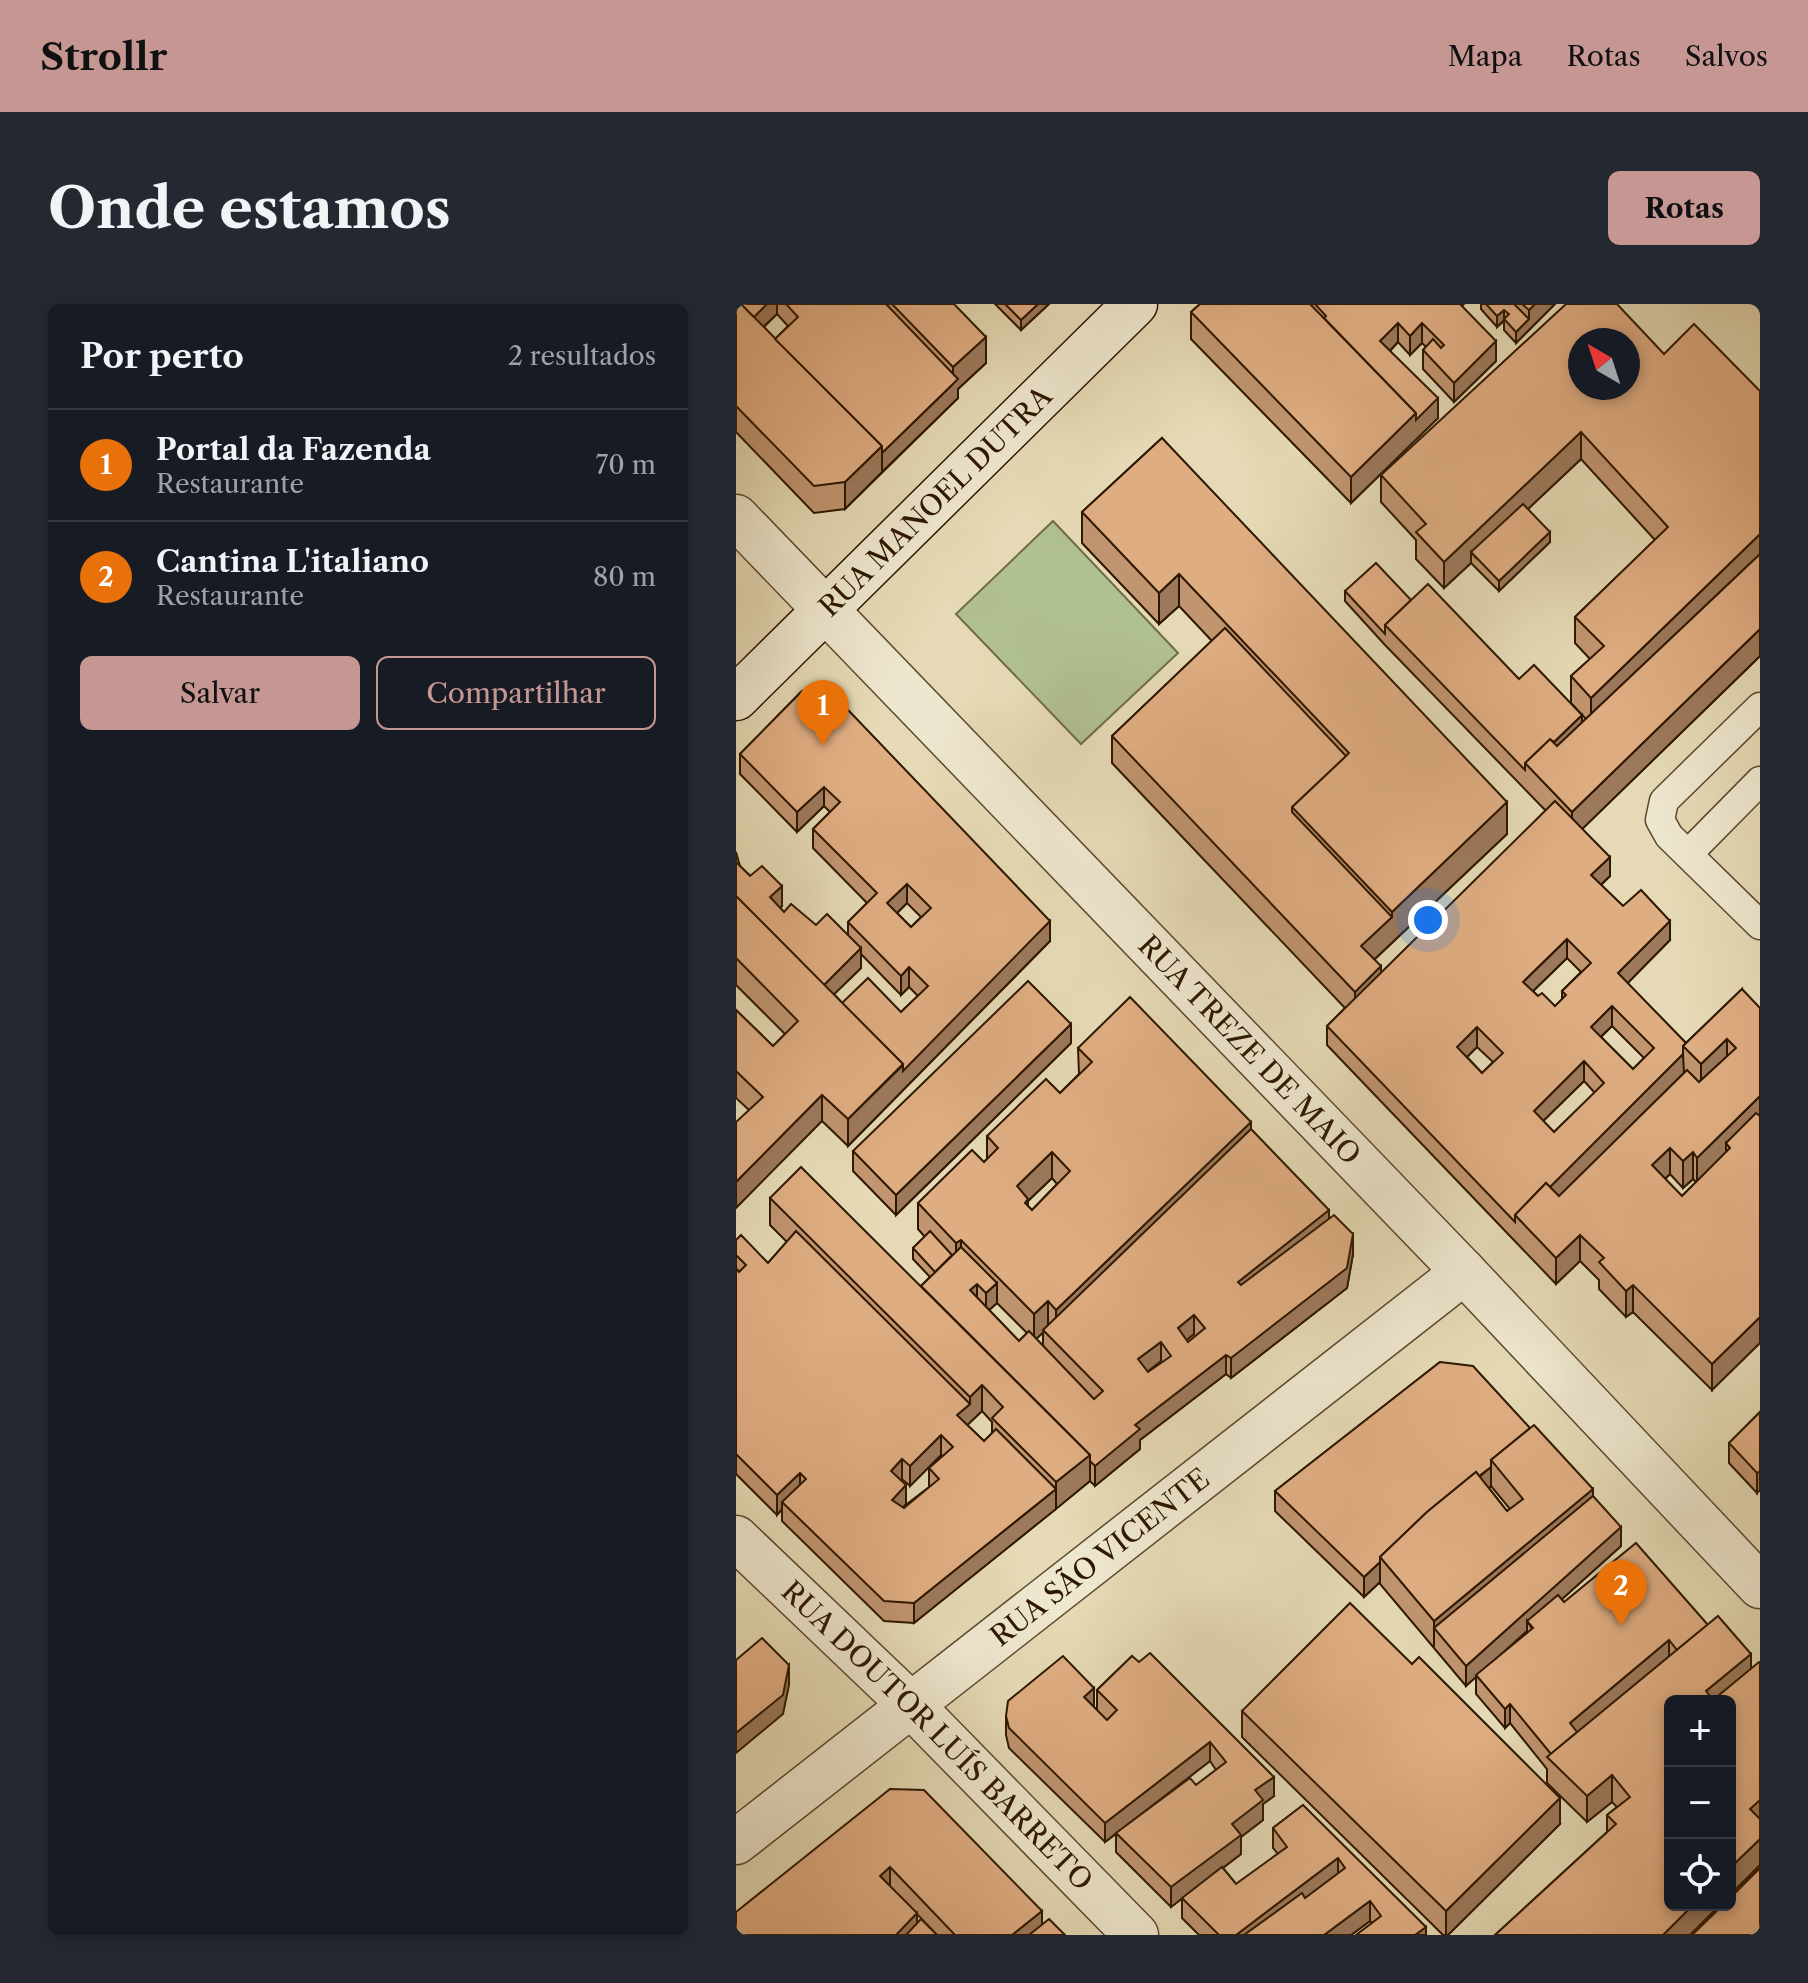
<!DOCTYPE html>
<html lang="pt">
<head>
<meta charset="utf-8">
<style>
  :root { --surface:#171b24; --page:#242831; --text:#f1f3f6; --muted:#9ea1a6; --line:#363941; --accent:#c59692 }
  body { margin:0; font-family:"Libre Caslon Text",serif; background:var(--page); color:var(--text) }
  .controls { position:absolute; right:24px; bottom:24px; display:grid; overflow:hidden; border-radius:12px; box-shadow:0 4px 12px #0003 }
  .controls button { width:72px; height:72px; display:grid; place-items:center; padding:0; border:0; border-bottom:2px solid var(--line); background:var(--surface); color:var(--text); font:40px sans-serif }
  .compass { position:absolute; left:832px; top:24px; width:72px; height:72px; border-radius:50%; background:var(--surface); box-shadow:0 4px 12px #0003; rotate:321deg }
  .you { position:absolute; left:692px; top:616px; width:28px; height:28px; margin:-20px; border:6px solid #fff; border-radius:50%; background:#1a73e8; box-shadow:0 0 0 12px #1a73e833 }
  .badge { display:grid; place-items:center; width:52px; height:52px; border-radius:50%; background:var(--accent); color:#fff; font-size:26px; font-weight:700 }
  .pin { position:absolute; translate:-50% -66px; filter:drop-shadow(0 2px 4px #0008) }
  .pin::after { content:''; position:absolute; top:42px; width:28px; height:24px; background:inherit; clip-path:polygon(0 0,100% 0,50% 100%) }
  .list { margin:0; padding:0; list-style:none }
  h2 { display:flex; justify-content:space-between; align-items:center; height:104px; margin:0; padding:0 32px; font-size:34px }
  h2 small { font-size:26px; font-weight:400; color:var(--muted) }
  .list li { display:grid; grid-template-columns:52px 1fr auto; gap:24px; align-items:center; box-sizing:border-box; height:112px; padding:0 32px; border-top:2px solid var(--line) }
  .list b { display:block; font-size:30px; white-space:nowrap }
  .list p { margin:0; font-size:26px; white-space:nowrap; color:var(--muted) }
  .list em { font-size:26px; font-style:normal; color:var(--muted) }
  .actions { display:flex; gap:16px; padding:24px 32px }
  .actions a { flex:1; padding:18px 0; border:2px solid var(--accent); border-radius:12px; text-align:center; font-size:28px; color:var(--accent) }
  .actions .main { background:var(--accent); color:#111 }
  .icon { flex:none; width:44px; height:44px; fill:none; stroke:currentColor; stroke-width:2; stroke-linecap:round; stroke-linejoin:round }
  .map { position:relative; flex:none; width:1024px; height:1631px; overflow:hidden; border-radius:12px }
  header { display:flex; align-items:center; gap:48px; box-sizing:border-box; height:112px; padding:0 40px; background:var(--accent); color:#111 }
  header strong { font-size:38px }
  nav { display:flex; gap:44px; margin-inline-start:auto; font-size:28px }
  .intro { display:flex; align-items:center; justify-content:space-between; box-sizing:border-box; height:192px; padding:0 48px }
  h1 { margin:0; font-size:56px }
  .button { padding:20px 36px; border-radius:12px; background:var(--accent); color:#111; font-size:28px; font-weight:700 }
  main { display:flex; gap:48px; padding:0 48px }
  aside { flex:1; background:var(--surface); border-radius:12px; box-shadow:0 4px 12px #0003 }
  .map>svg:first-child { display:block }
  .green { fill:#b1c090; stroke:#706c48; stroke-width:2 }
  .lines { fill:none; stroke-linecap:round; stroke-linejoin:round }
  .lane-casing { stroke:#5c482d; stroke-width:31 }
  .street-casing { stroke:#5c482d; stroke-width:47 }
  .secondary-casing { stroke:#2e1700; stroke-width:47 }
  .lane { stroke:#eee7cf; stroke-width:28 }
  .street { stroke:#eee7cf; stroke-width:44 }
  .secondary { stroke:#eee7cf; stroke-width:44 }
  .wall { fill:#c09570; stroke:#2e1700; stroke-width:2; fill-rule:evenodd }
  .shaded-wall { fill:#9c795b; stroke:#2e1700; stroke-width:2 }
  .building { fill:#dfad82; stroke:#2e1700; stroke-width:2; fill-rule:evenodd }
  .labels { text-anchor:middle; stroke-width:8; stroke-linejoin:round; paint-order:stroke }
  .street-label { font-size:28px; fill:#2e1700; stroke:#eee7cf }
</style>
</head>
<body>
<header>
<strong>Strollr</strong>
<nav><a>Mapa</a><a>Rotas</a><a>Salvos</a></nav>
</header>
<div class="intro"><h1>Onde estamos</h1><a class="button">Rotas</a></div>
<main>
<aside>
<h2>Por perto<small>2 resultados</small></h2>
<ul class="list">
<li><span class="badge" style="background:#e8710a">1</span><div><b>Portal da Fazenda</b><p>Restaurante</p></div><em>70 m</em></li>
<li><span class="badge" style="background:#e8710a">2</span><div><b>Cantina L'italiano</b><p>Restaurante</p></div><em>80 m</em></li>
</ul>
<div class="actions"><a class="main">Salvar</a><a>Compartilhar</a></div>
</aside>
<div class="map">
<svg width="1024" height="1631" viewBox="0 0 1024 1631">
  <rect width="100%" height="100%" fill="#e5dab5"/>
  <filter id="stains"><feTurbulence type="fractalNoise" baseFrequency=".0025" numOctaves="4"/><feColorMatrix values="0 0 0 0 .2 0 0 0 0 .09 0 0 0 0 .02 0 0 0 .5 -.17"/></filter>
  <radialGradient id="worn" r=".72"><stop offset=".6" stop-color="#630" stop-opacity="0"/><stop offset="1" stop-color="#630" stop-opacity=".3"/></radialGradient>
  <!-- green -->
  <polygon class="green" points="317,217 442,349 345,440 220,310"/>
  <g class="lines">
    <defs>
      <g id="lane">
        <polyline points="1024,403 928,497 924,516 933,532 1024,621"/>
        <polyline points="952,550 1024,477"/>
      </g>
      <g id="street">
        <path id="s1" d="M0 213 728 968 1024 1282"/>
        <path id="s2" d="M0 1234 176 1402 400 1631"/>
        <path id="s3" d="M0 1538 728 968"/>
      </g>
      <g id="secondary">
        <path id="s4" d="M0 394 399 0"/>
      </g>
    </defs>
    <!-- lane casing -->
    <use href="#lane" class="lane-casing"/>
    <!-- street casing -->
    <use href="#street" class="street-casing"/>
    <!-- secondary casing -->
    <use href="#secondary" class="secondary-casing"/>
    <!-- lane -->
    <use href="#lane" class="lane"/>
    <!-- street -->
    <use href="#street" class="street"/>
    <!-- secondary -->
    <use href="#secondary" class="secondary"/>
  </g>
  <!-- wall -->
  <g class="wall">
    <path d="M0 0H218L250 59 222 85V94L109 205 78 209 0 128ZM41 10 52 22 39 35 28 23Z"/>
    <polygon points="259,0 313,0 285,26"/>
    <polygon points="464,0 728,0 726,2 760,57 718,98 687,65 687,46 690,43 686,39 674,51 662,38 654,47 702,114 615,199 455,35 455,8"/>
    <polygon points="745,0 819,0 780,39 768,26 768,17 761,23 745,5"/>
    <path d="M928 50 1024 87V352L846 525 874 572 865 581 887 602 934 636 891 679 950 739 1006 685 976 1086 897 1008 890 1013 863 985V976L844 957 820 980 591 741V722L609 704 376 459V432L476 337 443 302 423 320 346 239V208L426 134 771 530 638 656 645 669 810 507 649 341 609 297V287L675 296 783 375 846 418 850 415 835 399V372L854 355 839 339V313L919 236 845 155 792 205 814 238 763 287 735 259 708 284 680 255V236L645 198V171ZM831 654 845 668 826 687V696L819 702 802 692 797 687ZM876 722 908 754 897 765 865 733ZM741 743 757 758 746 769 731 753ZM848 777 859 789 818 828 807 817ZM934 870 947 884 957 875 960 878 946 892 929 875Z"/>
    <path d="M66 387 314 637 112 842 86 817 13 806 0 794V706L37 742 49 730 0 681V548L4 562 46 602 44 604 48 608 80 621 112 632V618L131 599 77 544V525L94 508 88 502 61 528 4 470V450ZM171 599 185 613 175 623 161 609ZM125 650 165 691 173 683 182 692 165 708 106 699 98 690 125 664Z"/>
    <polygon points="335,739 160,911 117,867 117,847"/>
    <path d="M342 744 515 825 593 915 617 950 611 984 495 1074 490 1070 404 1136V1145L359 1182 354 1177 178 1319 148 1317 46 1217V1205L41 1211 0 1170V936L32 959 51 938 34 921V894L185 982 194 973 177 955V944L189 933 182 925V899L248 858 251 855V832L324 789 343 770ZM316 874 321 880 296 906 292 902V897ZM261 999 291 1029 283 1037 253 1006ZM307 1028V1042L300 1035ZM246 1107 256 1118V1130L248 1137 231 1121ZM205 1151 207 1152 193 1164V1183L167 1203 170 1200 165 1176 166 1175 174 1182Z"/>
    <path d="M704 1058 857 1192 885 1242 826 1295 828 1298 972 1321 1015 1365 1024 1561 994 1591V1397L934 1601H984L954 1631H759L871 1528V1511L881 1503 876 1498 851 1518 811 1479V1465L774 1419 769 1424 740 1390V1372L730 1382 644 1280V1278L628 1293 539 1207V1187ZM755 1182 774 1205 771 1207 753 1184ZM791 1327V1329L770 1346Z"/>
    <polygon points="1024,1108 1021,1189 993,1159 993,1139"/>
    <path d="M396 1352 538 1492 527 1500V1516L505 1533V1550L487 1564 500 1580 542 1550 537 1544V1524L567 1501 690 1631 636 1619 634 1617 615 1631H463L446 1614V1594L435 1603 380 1548V1530L369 1538 273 1444 270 1431V1412L358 1403 361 1406V1386ZM474 1457 480 1466 460 1481 421 1498Z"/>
    <polygon points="506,1407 824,1520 712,1631 707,1631 506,1433"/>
    <polygon points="154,1485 306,1621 329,1631 201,1631 181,1610 181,1620 201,1631 0,1631"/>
  </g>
  <!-- shaded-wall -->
  <g class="shaded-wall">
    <polygon points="31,0 41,0 41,10 14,35 14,16"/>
    <polygon points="302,0 313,0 285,26 285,16"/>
    <polygon points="799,0 819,0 780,39 780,28 793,15 793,6"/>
    <polygon points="768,6 768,16 761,23 761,12"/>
    <polygon points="662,19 662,38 644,57 644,37"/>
    <polygon points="686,19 686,39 674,51 674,32"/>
    <polygon points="250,33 250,59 222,85 222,94 146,168 146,149 217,80 217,63"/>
    <polygon points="760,37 760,57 718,98 718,79"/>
    <polygon points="702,94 702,114 615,199 615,173 680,109"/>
    <polygon points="845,128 845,155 740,254 735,248 735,259 708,284 708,258"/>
    <polygon points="146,142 146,168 109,205 109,178"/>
    <polygon points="814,228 814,238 763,287 763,277"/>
    <polygon points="1024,230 1024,257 855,421 855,394"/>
    <polygon points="443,270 443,302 423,320 423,289"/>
    <polygon points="1024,325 1024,352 836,535 836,508"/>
    <polygon points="846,411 846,431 793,463"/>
    <polygon points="88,483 88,502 61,528 61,508"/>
    <polygon points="771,498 771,530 625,668 625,642 656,613 656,608"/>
    <polygon points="874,553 874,572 855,590 855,571"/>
    <polygon points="171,580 171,599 151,619 151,599"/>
    <polygon points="46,582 46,602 34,613 34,593"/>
    <polygon points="314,617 314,637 112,842 112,815"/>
    <polygon points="934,617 934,636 882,689 882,669"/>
    <polygon points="831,635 831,654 787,697 787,678"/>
    <polygon points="125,644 125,664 85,703 85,684"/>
    <polygon points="645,662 645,688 619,714 619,688"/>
    <polygon points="173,663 173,683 165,691 165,672"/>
    <polygon points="876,702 876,722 855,742 855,723"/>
    <polygon points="335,720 335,739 160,911 160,891"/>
    <polygon points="741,723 741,743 721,763 721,743"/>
    <polygon points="991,735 991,761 965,786 965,760"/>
    <polygon points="947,750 948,769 792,924 782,914"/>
    <polygon points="848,757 848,777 798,826 798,807"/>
    <polygon points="86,791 86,817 0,904 0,878"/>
    <polygon points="1024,792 1024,819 994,844 990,839 990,852 961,880 961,854"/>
    <polygon points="515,818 515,844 320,1033 320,1006"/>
    <polygon points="934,844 934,870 916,887 916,861"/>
    <polygon points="316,848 316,874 292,897 292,922 281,882"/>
    <polygon points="957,848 957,875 947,884 947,857"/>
    <polygon points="593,906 593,926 502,997 502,978"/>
    <polygon points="617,930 617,950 611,984 495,1074 495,1054"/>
    <polygon points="844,931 844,957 820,980 820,954"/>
    <polygon points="225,936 225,963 220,955 220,939"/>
    <polygon points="261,979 261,999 250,1009 250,989"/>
    <polygon points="241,980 241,999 234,986"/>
    <polygon points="897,981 897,1008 890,1013 890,987"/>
    <polygon points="312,997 312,1024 298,1037 298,1010"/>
    <polygon points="458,1011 458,1030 442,1043 442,1024"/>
    <polygon points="1024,1013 1024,1039 976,1086 976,1060"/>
    <polygon points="425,1038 425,1057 402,1075 402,1055"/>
    <polygon points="490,1051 490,1070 404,1136 404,1145 359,1182 359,1162 399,1121"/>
    <polygon points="246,1081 246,1107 221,1131 221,1111 234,1100 234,1093"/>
    <polygon points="205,1131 205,1151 174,1182 174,1162"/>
    <polygon points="354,1151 354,1177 320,1205 320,1178"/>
    <polygon points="166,1155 166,1175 155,1187 155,1167"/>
    <polygon points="755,1163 755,1182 691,1234 646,1256"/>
    <polygon points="1024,1167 1024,1186 1021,1189 1021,1169"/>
    <polygon points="64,1169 64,1188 46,1198 46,1205 41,1211 41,1191"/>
    <polygon points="170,1181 170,1200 156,1216 156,1196"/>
    <polygon points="320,1185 320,1205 178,1319 178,1299"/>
    <polygon points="857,1185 857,1212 698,1324 698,1343 698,1317"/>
    <polygon points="885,1223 885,1242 795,1323 791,1317 791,1327 730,1382 730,1362"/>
    <polygon points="644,1258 644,1278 628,1293 628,1273"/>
    <polygon points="933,1336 933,1355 834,1439 834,1419"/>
    <polygon points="1015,1350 1015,1376 990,1397 970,1397 970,1387"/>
    <polygon points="53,1361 53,1381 47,1410 0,1449 0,1429"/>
    <polygon points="358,1384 358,1403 348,1393"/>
    <polygon points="774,1400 774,1419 769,1424 769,1405"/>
    <polygon points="474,1438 474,1457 369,1538 369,1519"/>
    <polygon points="876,1471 876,1498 851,1518 851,1492"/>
    <polygon points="538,1473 538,1492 527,1500 527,1516 505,1533 505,1550 435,1603 435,1583 496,1520 519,1486"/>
    <polygon points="824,1494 824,1520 712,1631 710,1631 710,1607"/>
    <polygon points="1024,1496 1024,1522 1014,1505"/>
    <polygon points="1024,1535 1024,1561 994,1591 994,1564"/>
    <polygon points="602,1554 602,1574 525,1631 500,1631"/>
    <polygon points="154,1563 154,1582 144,1572"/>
    <polygon points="634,1597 634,1617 615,1631 588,1631"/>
    <polygon points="957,1601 984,1601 954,1631 927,1631"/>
    <polygon points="306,1607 306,1627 301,1631 276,1631"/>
    <polygon points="181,1609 181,1629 179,1631 160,1631"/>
    <polygon points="690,1623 690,1631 679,1631"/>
  </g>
  <!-- building -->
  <g class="building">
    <polygon points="0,0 5,0 146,142 109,178 78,182 0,102"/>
    <polygon points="5,0 31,0 18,13"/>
    <polygon points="50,0 150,0 222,75 146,149 146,142 39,35 62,13"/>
    <polygon points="156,0 218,0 250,33 217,63"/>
    <polygon points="269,0 302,0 285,16"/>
    <polygon points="464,0 574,0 680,109 615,173 455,8"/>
    <polygon points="579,0 724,0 760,37 718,79 687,46 697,35 705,44 708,41 686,19 674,32 662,19 644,37 702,94 680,116 680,109 588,14 590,12"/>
    <polygon points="750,0 778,0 793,15 780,28 768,15 773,10 768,6 761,12"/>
    <polygon points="786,0 799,0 793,6"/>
    <path d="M830 0H881L928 50 958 20 1024 87V230L855 394 835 372 868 342 839 313 932 223 845 128 708 258 680 228 690 220 645 171ZM844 36H892V84H844Z"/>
    <polygon points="426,134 771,498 656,608 556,503 613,449 443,270 423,289 346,208"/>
    <polygon points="787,200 814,228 763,277 735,248"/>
    <polygon points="1024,250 1024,325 836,508 789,459 814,435 821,442"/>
    <polygon points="640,259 675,296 649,321 649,330 609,287"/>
    <polygon points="692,280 783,375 798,361 846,411 818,438 814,435 789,459 789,466 649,321"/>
    <polygon points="489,324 610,452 556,503 556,508 656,613 625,642 645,662 619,688 376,432"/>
    <path d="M93 386 314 617 167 767V760L106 699 132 674 165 708 192 682 173 663 165 672 112 618 141 589 77 525 104 498 88 483 61 508 4 450 66 387ZM171 580 195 604 175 623 151 599Z"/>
    <path d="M819 497 874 553 855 571 887 602 905 586 934 617 882 669 950 739 947 742V750L814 883 810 879 779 911V918L591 722ZM831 635 855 659 826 687 830 691 819 702 806 689 802 692 787 678ZM876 702 918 744 897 765 855 723ZM741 723 767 749 746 769 721 743ZM848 757 868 779 818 828 798 807Z"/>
    <polygon points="0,558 14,572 26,562 46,582 34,593 48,608 55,600 80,621 91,610 125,644 88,681 0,592"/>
    <polygon points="0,592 167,760 112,815 86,791 0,878 0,818 27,793 0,767 0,706 37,742 62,717 0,654"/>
    <polygon points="292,677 335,720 160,891 117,847"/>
    <polygon points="1006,685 1024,704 1024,792 961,854 957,848 947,857 934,844 916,861 946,892 994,844 990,839 1020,809 1024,812 1024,1013 976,1060 897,981 890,987 863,958 868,954 844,931 820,954 779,911 810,879 823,892 951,766 963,778 1000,744 991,735 965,760 947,742"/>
    <path d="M394 693 515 818 320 1006 312 997 298 1010 225 936 220 939 182 899 236 846 248 858 262 844 251 832 310 775 324 789 356 758 342 744ZM316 848 334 867 296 906 289 899 292 895 281 882Z"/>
    <path d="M515 825 593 906 502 978 505 981 598 911 617 930 611 964 495 1054 490 1051 399 1121 404 1125 359 1162 354 1157V1151L185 982 225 943 261 979 250 989 241 980 234 986 283 1037 293 1027 358 1095 367 1087 307 1026ZM458 1011 469 1024 452 1038 442 1024ZM425 1038 435 1052 412 1068 402 1055Z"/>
    <polygon points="65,863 354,1151 320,1178 256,1114 267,1103 246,1081 234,1093 34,894"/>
    <path d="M60 927 234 1100 221 1111 248 1137 260 1125 320 1185 178 1299 148 1297 46 1198 70 1175 64 1169 41 1191 0 1150V964L3 968 10 961 0 951V936L5 931 32 959ZM205 1131 217 1143 193 1164 203 1175 168 1204 156 1196 170 1181 155 1167 166 1155 174 1162Z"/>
    <polygon points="194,927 216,951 199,968 177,944"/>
    <polygon points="704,1058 737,1062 794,1124 755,1156 755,1163 743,1172 740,1168 691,1208 644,1253 644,1258 628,1273 539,1187"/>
    <polygon points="1024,1108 1024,1167 1021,1169 993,1139"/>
    <polygon points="798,1121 857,1185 698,1317 644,1253 691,1208 740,1168 771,1207 787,1195 755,1156"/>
    <polygon points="857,1192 885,1223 730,1362 698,1324"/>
    <polygon points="900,1239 972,1321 941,1346 933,1336 834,1419 841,1428 815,1450 774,1400 769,1405 740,1371 797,1324 791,1317 822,1291 828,1298"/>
    <polygon points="614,1299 676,1360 683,1353 824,1494 710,1607 506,1407"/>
    <polygon points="982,1312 1015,1350 970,1387 977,1396 1023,1358 1024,1359 1024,1496 1014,1505 1024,1515 1024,1535 994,1564 994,1397 934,1397 934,1601 957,1601 927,1631 759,1631 880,1520 871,1511 894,1493 876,1471 851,1492 811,1453"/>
    <polygon points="26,1334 53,1361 47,1391 0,1429 0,1356"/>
    <polygon points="414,1349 538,1473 519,1486 527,1496 496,1520 505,1531 435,1583 380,1529 454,1474 460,1481 490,1458 474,1438 369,1519 273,1424 270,1412 272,1397 327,1352 358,1384 348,1393 371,1416 381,1406 361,1386 396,1352 403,1358"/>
    <polygon points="154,1485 188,1486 306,1607 276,1631 219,1631 154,1563 144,1572 181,1609 160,1631 0,1631 0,1608"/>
    <polygon points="567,1501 690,1623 679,1631 620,1631 645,1612 634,1597 588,1631 508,1631 566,1589 569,1594 609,1564 602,1554 500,1631 483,1631 446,1594 486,1563 500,1580 551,1543 537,1524"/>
    <polygon points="1024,1564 1024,1631 956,1631 987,1601 994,1601 994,1594"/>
    <polygon points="185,1615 201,1631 170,1631"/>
    <polygon points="313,1615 329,1631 293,1631"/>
  </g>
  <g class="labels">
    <!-- street labels -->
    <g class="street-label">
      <text dy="10" stroke="none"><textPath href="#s4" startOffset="280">RUA MANOEL DUTRA</textPath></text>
      <text dy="10" stroke="none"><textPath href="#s1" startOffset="740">RUA TREZE DE MAIO</textPath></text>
      <text dy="10" stroke="none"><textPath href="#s3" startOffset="462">RUA SÃO VICENTE</textPath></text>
      <text dy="10" stroke="none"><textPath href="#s2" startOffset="282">RUA DOUTOR LUÍS BARRETO</textPath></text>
    </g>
  </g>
  <rect width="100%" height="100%" filter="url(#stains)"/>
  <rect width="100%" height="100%" fill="url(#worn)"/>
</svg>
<div class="controls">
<button>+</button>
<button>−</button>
<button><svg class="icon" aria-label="locate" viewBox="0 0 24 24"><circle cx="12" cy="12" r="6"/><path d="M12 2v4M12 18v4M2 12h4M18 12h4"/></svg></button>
</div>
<svg class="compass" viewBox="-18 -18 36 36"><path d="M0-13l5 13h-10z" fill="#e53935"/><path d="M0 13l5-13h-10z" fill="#9ea1a6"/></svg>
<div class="you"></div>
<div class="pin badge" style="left:87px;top:442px;background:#e8710a">1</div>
<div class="pin badge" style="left:885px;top:1322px;background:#e8710a">2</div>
</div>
</main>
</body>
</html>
